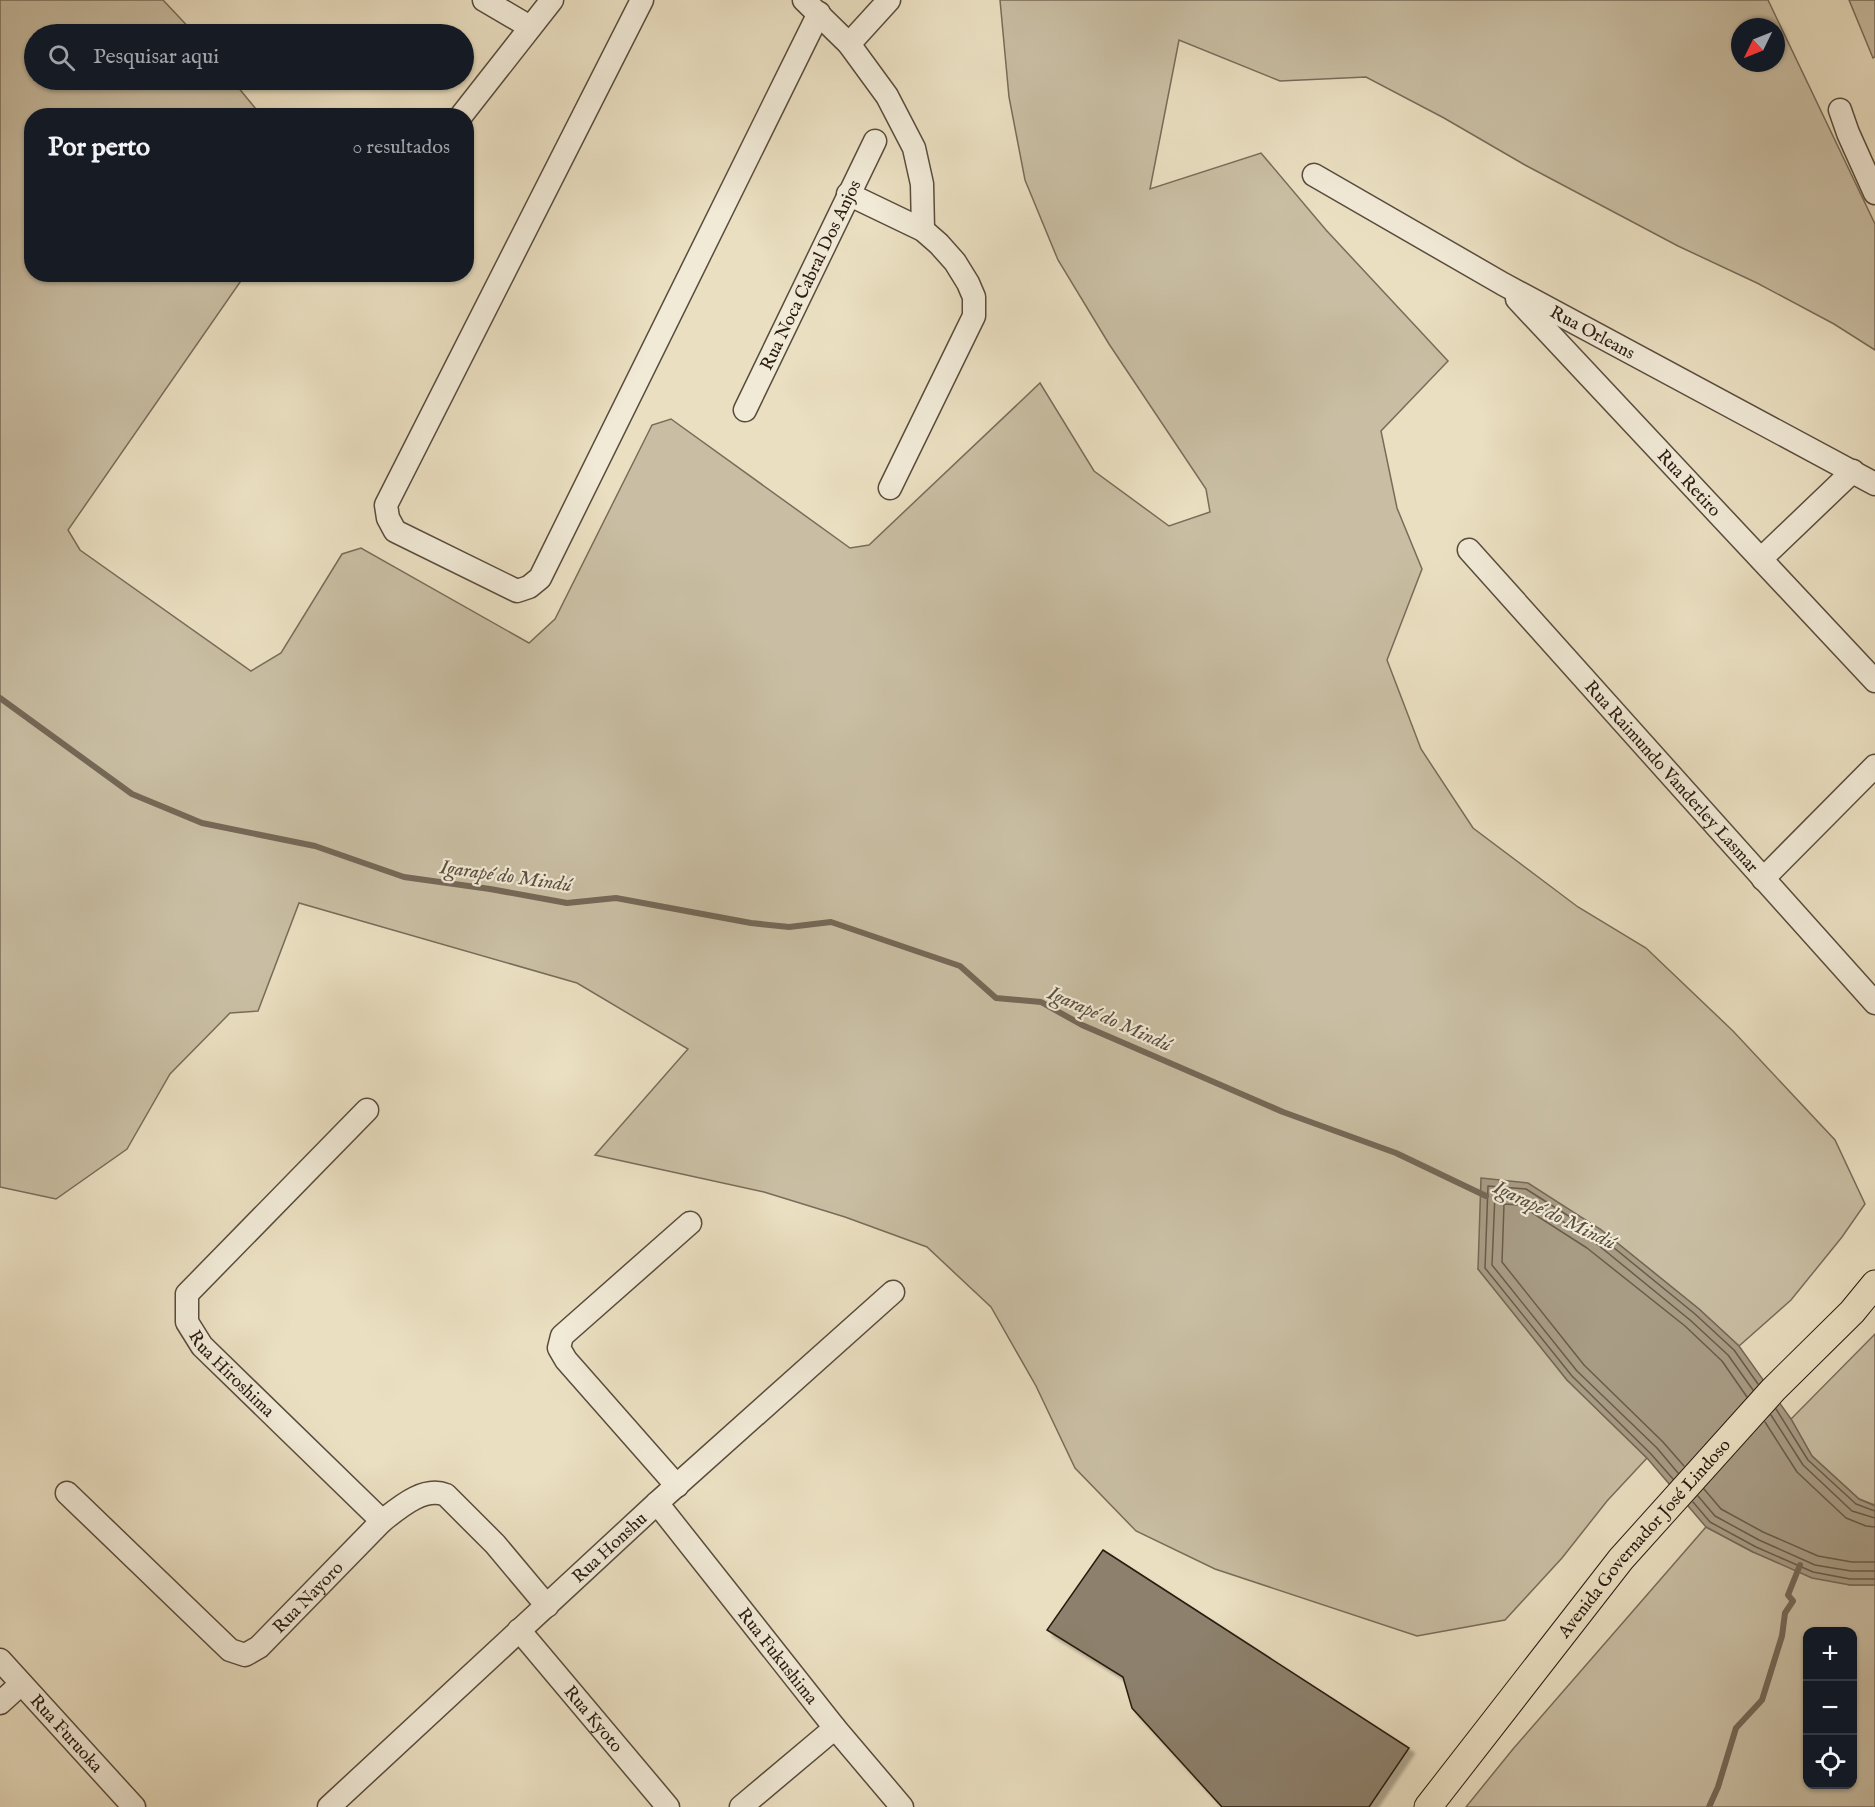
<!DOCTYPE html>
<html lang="pt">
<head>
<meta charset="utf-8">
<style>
  :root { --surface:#171b24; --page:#242831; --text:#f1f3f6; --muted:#9ea1a6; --line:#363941 }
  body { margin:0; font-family:"IM FELL English",serif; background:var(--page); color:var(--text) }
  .controls { position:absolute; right:18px; bottom:18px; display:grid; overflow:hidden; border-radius:12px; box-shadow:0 2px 4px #0004 }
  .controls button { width:54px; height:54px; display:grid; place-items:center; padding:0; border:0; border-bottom:2px solid var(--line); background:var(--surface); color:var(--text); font:30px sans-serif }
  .compass { position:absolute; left:1731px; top:18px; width:54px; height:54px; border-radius:50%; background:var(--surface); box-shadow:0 2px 4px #0004; rotate:227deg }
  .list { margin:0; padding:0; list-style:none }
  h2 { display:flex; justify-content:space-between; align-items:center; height:78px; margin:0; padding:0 24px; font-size:26px }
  h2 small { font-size:20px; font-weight:400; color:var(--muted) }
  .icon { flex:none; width:33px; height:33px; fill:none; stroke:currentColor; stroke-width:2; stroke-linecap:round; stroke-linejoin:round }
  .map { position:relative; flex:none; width:1875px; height:1807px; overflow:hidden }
  .search { position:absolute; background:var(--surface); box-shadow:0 2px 4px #0004; left:24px; top:24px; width:450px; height:66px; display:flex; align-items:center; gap:15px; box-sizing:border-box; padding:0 21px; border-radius:33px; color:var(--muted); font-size:22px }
  .panel { position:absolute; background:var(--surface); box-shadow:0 2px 4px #0004; left:24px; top:108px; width:450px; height:174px; border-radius:24px }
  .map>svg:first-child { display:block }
  .green { fill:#c9bea3; stroke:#796c5a; stroke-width:1.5; fill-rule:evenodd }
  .water { fill:#a89c85; stroke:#756857; stroke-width:1.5 }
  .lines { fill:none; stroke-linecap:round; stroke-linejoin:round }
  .shore { stroke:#685c4b; stroke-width:1.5 }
  .stream { stroke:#756857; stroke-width:6 }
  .building { fill:#8d816d; stroke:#291b11; stroke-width:1.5; filter:url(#shadow) }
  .minor-casing { stroke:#594c3d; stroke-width:25 }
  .major-casing { stroke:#291b11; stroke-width:29 }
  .minor { stroke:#f1ead7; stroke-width:22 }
  .major { stroke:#eadfc1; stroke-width:27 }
  .labels { text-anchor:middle; stroke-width:4.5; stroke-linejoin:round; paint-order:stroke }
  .street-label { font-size:18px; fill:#291b11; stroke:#f1ead7 }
  .water-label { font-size:20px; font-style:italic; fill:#5c4f3f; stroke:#f1ead7 }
</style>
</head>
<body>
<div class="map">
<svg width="1875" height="1807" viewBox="0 0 1875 1807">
  <defs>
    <filter id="shadow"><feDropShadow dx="5.5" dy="5.5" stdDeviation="1.5" flood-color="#0004"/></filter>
  </defs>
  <rect width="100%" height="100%" fill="#eadfc1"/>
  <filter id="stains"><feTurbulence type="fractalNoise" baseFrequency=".00333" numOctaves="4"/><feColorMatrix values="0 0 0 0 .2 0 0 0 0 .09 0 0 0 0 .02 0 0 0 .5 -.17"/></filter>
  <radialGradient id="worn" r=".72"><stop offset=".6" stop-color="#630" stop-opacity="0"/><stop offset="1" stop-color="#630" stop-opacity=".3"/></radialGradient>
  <!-- green -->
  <g class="green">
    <path d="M0 0H163L195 34H34V80H232L261 115 32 116V274L245 275 68 530 80 550 251 671 281 653 342 554 361 548 529 643 555 619 652 425 671 419 850 548 869 545 1040 383 1094 471 1169 526 1210 512 1206 489 1109 344 1058 260 1025 180 1009 97 1000 0H1768L1875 224V350L1834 324 1757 283 1678 246 1525 165 1444 118 1366 77 1280 81 1179 40 1150 189 1261 153 1326 230 1448 361 1381 431 1397 508 1422 569 1387 660 1421 749 1473 828 1578 907 1646 948 1733 1031 1835 1140 1865 1204 1842 1237 1791 1300 1739 1346 1699 1309 1600 1229 1478 1269 1567 1380 1647 1458 1607 1501 1562 1558 1505 1620 1417 1636 1215 1569 1136 1531 1075 1468 1036 1386 991 1307 927 1247 845 1217 764 1192 595 1155 688 1049 577 983 299 903 258 1011 230 1013 170 1074 127 1149 56 1199 0 1187ZM1740 27H1776V63H1740Z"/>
    <polygon points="1849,0 1875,0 1875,57 1873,58"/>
    <polygon points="1875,1334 1875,1505 1859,1499 1812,1456 1791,1419"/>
    <path d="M1706 1527 1753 1552 1850 1585H1875V1807H1466L1513 1749ZM1808 1632H1852V1784H1808Z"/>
  </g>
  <!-- water -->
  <polygon class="water" points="1481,1178 1528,1183 1600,1229 1699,1309 1739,1346 1791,1419 1812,1456 1859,1499 1875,1506 1875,1585 1850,1585 1812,1578 1753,1552 1706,1527 1647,1458 1567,1380 1478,1269"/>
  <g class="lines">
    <!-- shore -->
    <g class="shore">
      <polyline points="1776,1409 1808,1460 1856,1504 1875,1511"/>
      <polyline points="1771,1415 1803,1465 1852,1511 1875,1518"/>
      <polyline points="1765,1422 1797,1472 1846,1518 1866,1526 1875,1527"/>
      <polyline points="1684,1466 1663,1442 1584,1365 1502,1262 1504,1204 1520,1205 1587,1248 1685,1326 1722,1361 1747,1397"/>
      <polyline points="1678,1473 1657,1448 1577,1371 1492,1265 1495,1194 1524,1197 1592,1240 1690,1320 1728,1355 1753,1390"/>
      <polyline points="1673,1479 1651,1454 1572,1376 1485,1268 1488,1186 1526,1189 1597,1234 1695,1314 1734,1350 1758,1384"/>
      <polyline points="1704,1489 1721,1509 1763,1532 1818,1556 1852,1562 1875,1562"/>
      <polyline points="1698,1496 1715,1516 1759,1540 1815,1565 1851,1571 1875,1571"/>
      <polyline points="1693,1502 1710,1522 1756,1547 1813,1572 1850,1579 1875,1579"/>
    </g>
    <!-- stream -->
    <g class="stream">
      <polyline points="0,698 132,794 202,823 315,846 404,877 490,889 567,903 616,898 751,923 789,927 831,922 960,966 996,998 1041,1002 1082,1025 1193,1073 1283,1112 1396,1153 1486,1196"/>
      <polyline points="1709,1807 1718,1787 1736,1728 1762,1700 1782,1636 1785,1613 1793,1601 1788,1595 1800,1565"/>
    </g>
  </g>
  <!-- building -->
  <polygon class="building" points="1103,1550 1409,1748 1369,1807 1222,1807 1132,1708 1123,1677 1047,1630"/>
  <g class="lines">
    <defs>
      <g id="minor">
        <polyline points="484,0 530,27"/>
        <polyline points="642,0 386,505 388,518 395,531 517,591 529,587 540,578 819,13"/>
        <polyline points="804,0 849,44 887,96 914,148 922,184 923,230"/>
        <polyline points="849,44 889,0"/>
        <polyline points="1840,110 1848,133 1875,193"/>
        <polyline points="461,116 552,0"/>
        <path id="s1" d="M1314 175 1503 284 1875 484"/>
        <polyline points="848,194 923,230 939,244 955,262 968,283 974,297 974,316 890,488"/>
        <path id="s2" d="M1517 299 1875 681"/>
        <path id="s3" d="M745 410 875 141"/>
        <path id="s4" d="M1469 550 1875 1003"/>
        <polyline points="1761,559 1853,471"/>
        <polyline points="1763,879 1875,766"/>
        <path id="s5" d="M367 1110 187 1294V1322L202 1346 382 1521"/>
        <polyline points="677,1486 566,1360 559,1348 562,1336 690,1223"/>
        <path id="s6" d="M67 1493 230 1650 245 1655 259 1647 382 1521C400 1507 424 1486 446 1495L495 1544 547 1606"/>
        <path id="s7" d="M657 1503 835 1728 902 1807"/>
        <path id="s8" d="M519 1630 668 1807"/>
        <path id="s9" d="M0 1660 134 1807"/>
        <polyline points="0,1703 21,1684"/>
        <path id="s10" d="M329 1807 657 1503 893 1292"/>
        <polyline points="741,1807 835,1728"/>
      </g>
      <g id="major">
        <path id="s11" d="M1428 1807 1621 1559 1773 1390 1852 1312 1875 1284"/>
      </g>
    </defs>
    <!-- minor casing -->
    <use href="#minor" class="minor-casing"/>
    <!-- major casing -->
    <use href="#major" class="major-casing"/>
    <!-- minor -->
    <use href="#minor" class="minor"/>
    <!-- major -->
    <use href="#major" class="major"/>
  </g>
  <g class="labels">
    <!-- street labels -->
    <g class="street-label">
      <text dy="6" stroke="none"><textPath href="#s3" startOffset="150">Rua Noca Cabral Dos Anjos</textPath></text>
      <text dy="6" stroke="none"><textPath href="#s1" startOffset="320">Rua Orleans</textPath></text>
      <text dy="6" stroke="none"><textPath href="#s2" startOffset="252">Rua Retiro</textPath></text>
      <text dy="6" stroke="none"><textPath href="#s4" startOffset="304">Rua Raimundo Vanderley Lasmar</textPath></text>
      <text dy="6" stroke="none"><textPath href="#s5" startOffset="354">Rua Hiroshima</textPath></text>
      <text dy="6" stroke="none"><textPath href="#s11" startOffset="345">Avenida Governador José Lindoso</textPath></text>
      <text dy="6" stroke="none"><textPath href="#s10" startOffset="382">Rua Honshu</textPath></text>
      <text dy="6" stroke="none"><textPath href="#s6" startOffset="328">Rua Nayoro</textPath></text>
      <text dy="6" stroke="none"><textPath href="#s7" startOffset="195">Rua Fukushima</textPath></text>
      <text dy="6" stroke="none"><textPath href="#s8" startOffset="116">Rua Kyoto</textPath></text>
      <text dy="6" stroke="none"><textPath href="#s9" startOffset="99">Rua Furuoka</textPath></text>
    </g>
    <!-- water labels -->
    <g class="water-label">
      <text transform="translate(506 875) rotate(8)" y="7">Igarapé do Mindú</text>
      <text transform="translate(1110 1018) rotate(24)" y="7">Igarapé do Mindú</text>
      <text transform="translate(1555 1214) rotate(26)" y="7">Igarapé do Mindú</text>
    </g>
  </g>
  <rect width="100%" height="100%" filter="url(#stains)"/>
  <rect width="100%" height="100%" fill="url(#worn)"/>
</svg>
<div class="controls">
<button>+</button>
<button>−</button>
<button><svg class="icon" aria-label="locate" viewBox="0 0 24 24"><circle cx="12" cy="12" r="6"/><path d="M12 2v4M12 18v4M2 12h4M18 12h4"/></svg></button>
</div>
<svg class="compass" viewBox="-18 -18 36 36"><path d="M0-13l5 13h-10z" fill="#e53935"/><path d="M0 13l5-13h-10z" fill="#9ea1a6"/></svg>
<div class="search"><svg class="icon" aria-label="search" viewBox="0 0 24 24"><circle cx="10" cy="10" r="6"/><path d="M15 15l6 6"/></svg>Pesquisar aqui</div>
<section class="panel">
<h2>Por perto<small>0 resultados</small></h2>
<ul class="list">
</ul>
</section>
</div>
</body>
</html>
